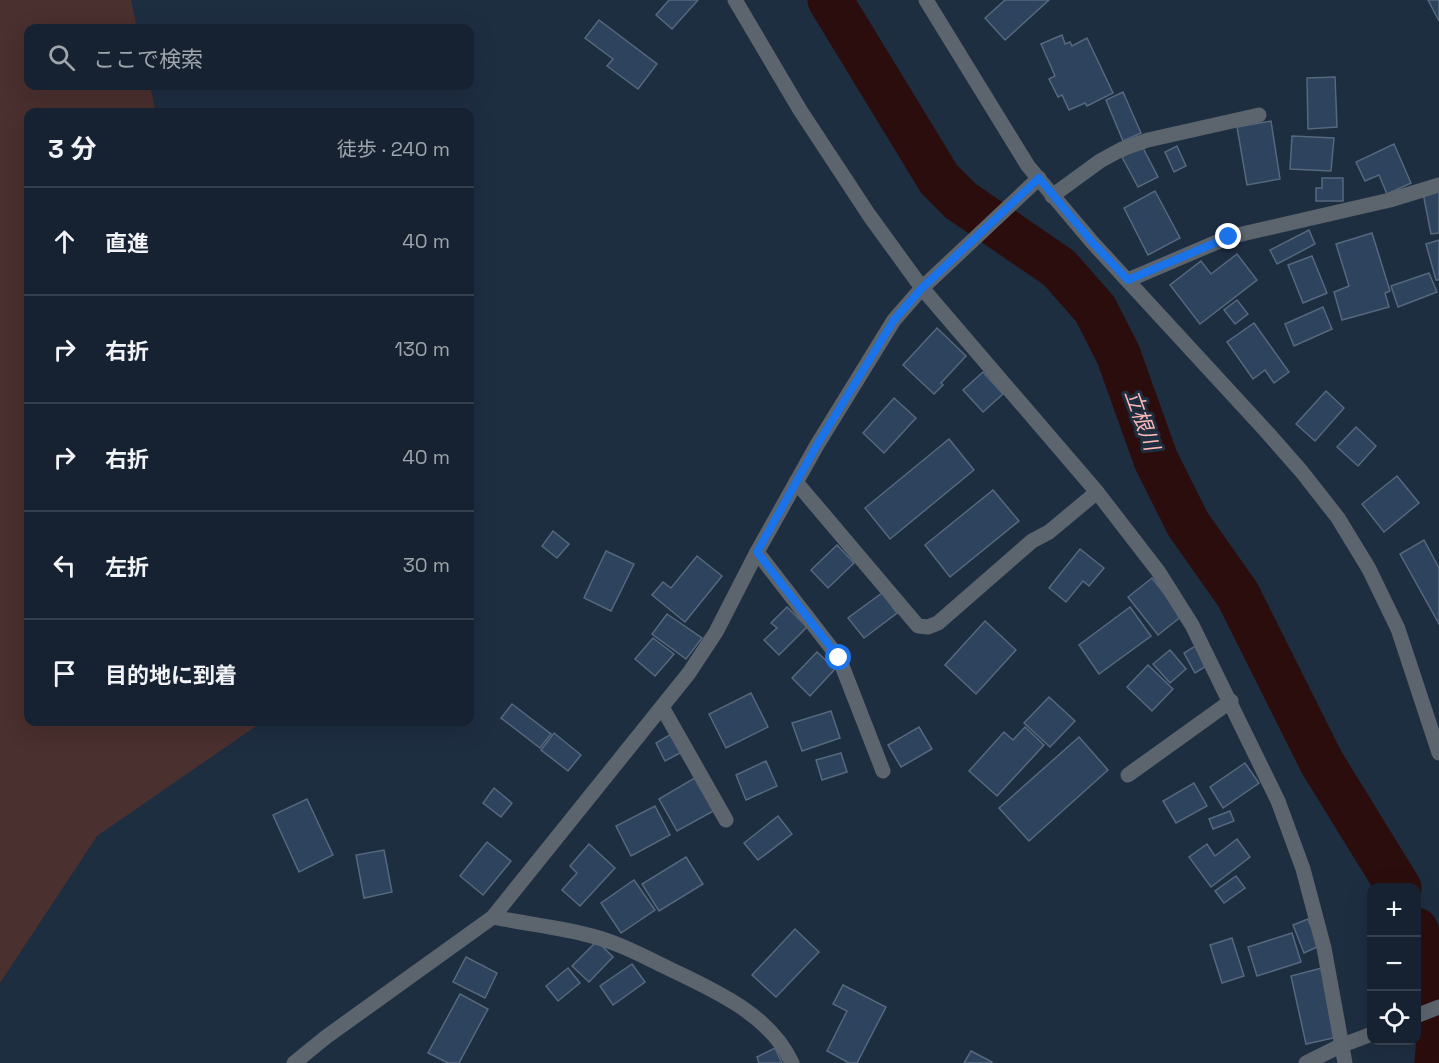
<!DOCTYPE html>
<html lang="ja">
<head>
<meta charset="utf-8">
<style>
  :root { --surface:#162231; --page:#1f2a39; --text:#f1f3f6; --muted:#9ea4ab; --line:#353f4d }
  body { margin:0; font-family:"Space Grotesk","Noto Sans JP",sans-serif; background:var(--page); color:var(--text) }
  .controls { position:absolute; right:18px; bottom:18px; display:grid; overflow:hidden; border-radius:12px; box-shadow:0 6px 24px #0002 }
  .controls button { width:54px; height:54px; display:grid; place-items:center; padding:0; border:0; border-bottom:2px solid var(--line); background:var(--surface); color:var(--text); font:30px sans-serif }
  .stop { position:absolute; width:18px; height:18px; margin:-14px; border:4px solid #1a73e8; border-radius:50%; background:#fff }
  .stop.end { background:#1a73e8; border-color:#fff; box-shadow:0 2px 6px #0008 }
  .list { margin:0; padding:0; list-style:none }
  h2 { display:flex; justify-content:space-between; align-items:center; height:78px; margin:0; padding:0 24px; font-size:26px }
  h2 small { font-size:20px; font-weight:400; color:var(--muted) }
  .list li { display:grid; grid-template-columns:39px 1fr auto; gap:18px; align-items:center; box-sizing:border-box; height:108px; padding:0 24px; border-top:2px solid var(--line) }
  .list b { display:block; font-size:22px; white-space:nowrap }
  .list em { font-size:20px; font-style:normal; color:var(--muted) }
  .icon { flex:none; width:33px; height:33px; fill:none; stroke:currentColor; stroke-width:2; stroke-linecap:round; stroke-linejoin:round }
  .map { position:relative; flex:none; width:1439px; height:1063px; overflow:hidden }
  .search { position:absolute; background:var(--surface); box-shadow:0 6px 24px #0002; left:24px; top:24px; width:450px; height:66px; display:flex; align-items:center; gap:15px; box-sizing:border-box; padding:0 21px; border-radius:12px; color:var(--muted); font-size:22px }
  .panel { position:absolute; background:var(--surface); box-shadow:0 6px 24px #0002; left:24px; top:108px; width:450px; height:618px; border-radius:12px }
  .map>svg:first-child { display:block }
  .green { fill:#4a302f }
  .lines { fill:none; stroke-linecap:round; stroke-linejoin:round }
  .river { stroke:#2c0d0d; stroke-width:45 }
  .building { fill:#2e435d; stroke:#56687e; stroke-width:1.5 }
  .minor { stroke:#5c646e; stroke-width:15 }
  .route { stroke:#1a73e8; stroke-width:8 }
  .labels { text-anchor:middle; stroke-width:6; stroke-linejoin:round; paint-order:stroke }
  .water-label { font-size:21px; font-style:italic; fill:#ffb9b6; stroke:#1e2e41 }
</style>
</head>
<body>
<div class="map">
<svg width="1439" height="1063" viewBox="0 0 1439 1063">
  <rect width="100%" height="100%" fill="#1e2e41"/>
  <!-- green -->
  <polygon class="green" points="0,0 131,0 137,28 28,28 28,86 150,86 156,112 28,112 28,722 262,722 97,836 0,983"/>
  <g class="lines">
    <!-- river -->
    <g class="river">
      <polyline points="830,0 939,179 961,201 1059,268 1095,309 1118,354 1156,460 1188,524 1238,595 1322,763 1399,888"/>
      <polyline points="1416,930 1427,959 1439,1012"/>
      <polyline points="1437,1063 1439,1038"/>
    </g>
  </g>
  <!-- building -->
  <g class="building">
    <polygon points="669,0 698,0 672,29 656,15"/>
    <polygon points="1005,0 1049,0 1005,40 985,18"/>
    <polygon points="1428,0 1439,0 1439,21"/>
    <polygon points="599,20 657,64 638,89 607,66 613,59 585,38"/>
    <polygon points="1062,35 1065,44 1070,42 1072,46 1087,38 1113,93 1087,106 1085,103 1069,110 1062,95 1058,97 1049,79 1055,76 1041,44"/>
    <polygon points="1335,77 1337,127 1308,129 1307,78"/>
    <polygon points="1123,92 1141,133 1123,141 1106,100"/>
    <polygon points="1271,121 1280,179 1247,185 1237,127"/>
    <polygon points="1292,136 1334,138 1331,171 1290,169"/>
    <polygon points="1394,144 1411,183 1387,194 1379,175 1365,181 1356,162"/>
    <polygon points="1142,146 1158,177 1138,187 1122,157"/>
    <polygon points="1177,146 1186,166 1174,172 1165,152"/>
    <polygon points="1322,178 1343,178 1343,201 1316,201 1316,188 1322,188"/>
    <polygon points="1439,190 1439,233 1431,234 1423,193"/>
    <polygon points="1155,191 1180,238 1148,255 1124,208"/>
    <polygon points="1309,230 1315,244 1277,264 1270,250"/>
    <polygon points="1372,233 1390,291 1385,293 1389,307 1342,320 1334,292 1349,286 1336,244"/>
    <polygon points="1439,240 1439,280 1436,280 1426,244"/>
    <polygon points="1237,254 1257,280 1200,324 1170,285 1201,261 1211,274"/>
    <polygon points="1312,256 1327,293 1303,303 1288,265"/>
    <polygon points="1429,273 1437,292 1398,307 1391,286"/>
    <polygon points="1237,300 1248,314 1235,324 1224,310"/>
    <polygon points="1323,307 1332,329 1294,346 1285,324"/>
    <polygon points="1254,323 1289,372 1274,383 1265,370 1253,379 1227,342"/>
    <polygon points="937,328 966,356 941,383 943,385 934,394 903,365"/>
    <polygon points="983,372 1003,394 983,412 963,390"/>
    <polygon points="1326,391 1344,408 1315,441 1296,424"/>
    <polygon points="894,398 916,418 884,453 863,433"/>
    <polygon points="1356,427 1376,446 1358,466 1337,447"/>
    <polygon points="949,439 974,470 890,539 865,508"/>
    <polygon points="1397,476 1419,503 1384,532 1362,504"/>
    <polygon points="993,490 1019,521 950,577 925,545"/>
    <polygon points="553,531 569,544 557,558 542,546"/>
    <polygon points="1424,540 1439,568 1439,624 1400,554"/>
    <polygon points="837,545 854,563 828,588 811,570"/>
    <polygon points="1080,549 1104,568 1089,586 1083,581 1066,602 1049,588"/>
    <polygon points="606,551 634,564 611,611 584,598"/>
    <polygon points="697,556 722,576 685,622 652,595 663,582 671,588"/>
    <polygon points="1152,578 1182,616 1158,635 1128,597"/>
    <polygon points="882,593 897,613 864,638 848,618"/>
    <polygon points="787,607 807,627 779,655 764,640 777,628 771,623"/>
    <polygon points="1130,607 1151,636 1099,674 1079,645"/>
    <polygon points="667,614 702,638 686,659 652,634"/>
    <polygon points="985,621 1016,650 976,694 945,665"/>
    <polygon points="653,638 674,654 655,676 635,659"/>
    <polygon points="1197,645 1208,665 1195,673 1184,653"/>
    <polygon points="1170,650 1186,669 1170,683 1153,664"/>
    <polygon points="817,652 835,669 810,696 792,678"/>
    <polygon points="1148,665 1173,689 1152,711 1127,687"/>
    <polygon points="751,693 768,727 726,748 709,714"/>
    <polygon points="1049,697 1075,721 1050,747 1024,723"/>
    <polygon points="512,704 551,734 540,748 501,718"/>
    <polygon points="831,711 840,738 802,751 792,723"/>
    <polygon points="919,727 932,749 901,767 888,745"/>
    <polygon points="1025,727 1044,745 997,796 969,771 1004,732 1013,740"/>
    <polygon points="554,733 581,755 568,771 541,750"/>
    <polygon points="673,733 684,751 665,761 656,743"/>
    <polygon points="1079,737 1108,770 1029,841 999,808"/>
    <polygon points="841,753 847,772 822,780 816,760"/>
    <polygon points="766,761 777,786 746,800 736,775"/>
    <polygon points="1245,763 1259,783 1223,808 1210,787"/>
    <polygon points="698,776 717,809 677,831 659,799"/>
    <polygon points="1194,783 1207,806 1176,823 1163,801"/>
    <polygon points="494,788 512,803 501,817 483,803"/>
    <polygon points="307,799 333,855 299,872 273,815"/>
    <polygon points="655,806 670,835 631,856 616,826"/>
    <polygon points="1230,811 1234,821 1213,829 1209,819"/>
    <polygon points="778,816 792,834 758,860 744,843"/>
    <polygon points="1237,839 1250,857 1211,887 1189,857 1207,844 1215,856"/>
    <polygon points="487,842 511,861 483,895 460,876"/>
    <polygon points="589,844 615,868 580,906 562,890 577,873 570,866"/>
    <polygon points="384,850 392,892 364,898 356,855"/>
    <polygon points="686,857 703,884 659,911 642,884"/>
    <polygon points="1236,876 1245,888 1224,903 1215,891"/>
    <polygon points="634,880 655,910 621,933 601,903"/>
    <polygon points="1308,919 1319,946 1304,953 1293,925"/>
    <polygon points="795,929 819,952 776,997 752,975"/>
    <polygon points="1292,933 1301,962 1257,976 1248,947"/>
    <polygon points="1232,938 1244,976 1222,983 1210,945"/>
    <polygon points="597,941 613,957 589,982 572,966"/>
    <polygon points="466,957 497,973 485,998 453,982"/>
    <polygon points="632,964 645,982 613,1005 600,986"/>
    <polygon points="568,968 580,983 558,1001 546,986"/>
    <polygon points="1322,968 1338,1037 1306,1044 1291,976"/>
    <polygon points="843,985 886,1007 857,1063 849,1063 827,1051 847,1011 833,1004"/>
    <polygon points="460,994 488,1009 459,1063 448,1063 428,1053"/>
    <polygon points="775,1048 782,1063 759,1063 757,1057"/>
    <polygon points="971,1051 992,1062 991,1063 964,1063"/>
  </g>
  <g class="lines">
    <!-- minor -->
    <g class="minor">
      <polyline points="735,0 800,110 869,215 922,288 1097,492 1158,571 1192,625 1278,801 1303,869 1324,948 1345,1063"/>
      <polyline points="926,0 1028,166 1092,242 1266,431 1302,472 1338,518 1369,569 1398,629 1439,753"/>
      <polyline points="1052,196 1100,161 1122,149 1148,140 1259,115"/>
      <polyline points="1128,280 1229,237 1390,200 1439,185"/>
      <polyline points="796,482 918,626 928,627 938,623 1032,541 1049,532 1097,492"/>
      <polyline points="757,552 839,658 883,771"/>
      <polyline points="662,707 726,820"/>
      <polyline points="1128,775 1231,701"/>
      <path d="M493 917C526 924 560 927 592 936 619 943 643 956 668 968 714 991 769 1013 792 1063"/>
      <polyline points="1416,1016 1439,1007"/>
      <polyline points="294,1063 326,1037 493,917 689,673 716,632 757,552 817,445 894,320 922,288 1039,178"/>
      <polyline points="1306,1063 1340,1046 1372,1034"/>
    </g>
  </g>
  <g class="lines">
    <!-- route -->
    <polyline class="route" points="839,658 757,552 817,445 894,320 922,288 1039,178 1092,242 1128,280 1229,237"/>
  </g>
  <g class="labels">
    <!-- water labels -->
    <g class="water-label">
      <text transform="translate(1142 420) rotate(70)" y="7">立根川</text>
    </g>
  </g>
</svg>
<div class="controls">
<button>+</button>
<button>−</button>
<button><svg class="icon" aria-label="locate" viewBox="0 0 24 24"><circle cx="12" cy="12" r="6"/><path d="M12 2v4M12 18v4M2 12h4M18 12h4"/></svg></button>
</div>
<div class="stop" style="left:839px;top:658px"></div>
<div class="stop end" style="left:1229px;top:237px"></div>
<div class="search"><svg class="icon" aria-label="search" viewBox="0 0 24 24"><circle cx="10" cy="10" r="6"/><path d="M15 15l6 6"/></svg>ここで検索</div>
<section class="panel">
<h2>3 分<small>徒歩 · 240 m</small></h2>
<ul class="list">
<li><svg class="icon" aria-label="ahead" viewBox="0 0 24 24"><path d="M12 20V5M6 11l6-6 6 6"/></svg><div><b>直進</b></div><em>40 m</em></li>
<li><svg class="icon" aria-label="right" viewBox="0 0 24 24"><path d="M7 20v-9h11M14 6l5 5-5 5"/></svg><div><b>右折</b></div><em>130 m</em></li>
<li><svg class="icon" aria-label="right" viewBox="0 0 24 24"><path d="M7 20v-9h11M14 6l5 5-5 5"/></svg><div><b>右折</b></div><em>40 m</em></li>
<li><svg class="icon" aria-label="left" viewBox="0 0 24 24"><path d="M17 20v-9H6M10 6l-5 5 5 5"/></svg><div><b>左折</b></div><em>30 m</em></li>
<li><svg class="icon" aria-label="arrive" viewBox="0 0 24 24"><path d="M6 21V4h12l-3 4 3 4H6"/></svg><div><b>目的地に到着</b></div></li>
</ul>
</section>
</div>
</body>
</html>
